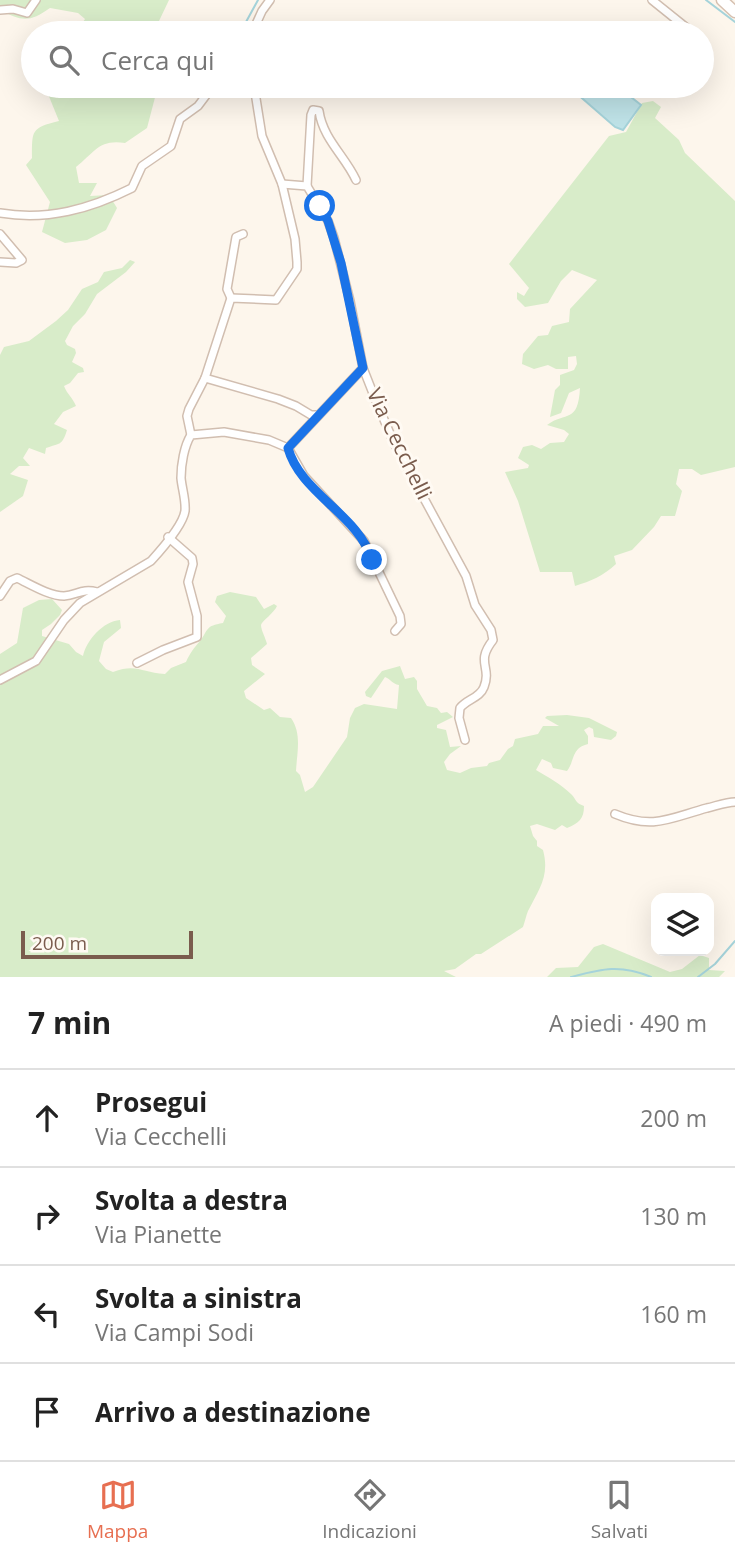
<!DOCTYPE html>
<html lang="it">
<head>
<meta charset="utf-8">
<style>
  :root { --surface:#fff; --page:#f6f6f6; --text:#222; --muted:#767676; --line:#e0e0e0; --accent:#e76f51 }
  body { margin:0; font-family:"Open Sans",sans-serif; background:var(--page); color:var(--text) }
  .controls { position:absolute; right:21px; bottom:21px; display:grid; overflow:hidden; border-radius:14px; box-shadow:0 7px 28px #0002 }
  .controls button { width:63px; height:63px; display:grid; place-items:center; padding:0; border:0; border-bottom:2px solid var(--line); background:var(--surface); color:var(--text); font:35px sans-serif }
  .scale { position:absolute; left:21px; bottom:18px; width:172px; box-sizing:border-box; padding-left:7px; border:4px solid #7a5c4d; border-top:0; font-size:19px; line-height:24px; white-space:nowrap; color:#7a5c4d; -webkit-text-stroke:5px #fffaf3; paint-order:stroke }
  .stop { position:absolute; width:21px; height:21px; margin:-16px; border:5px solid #1a73e8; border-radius:50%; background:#fff }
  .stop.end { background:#1a73e8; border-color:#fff; box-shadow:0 2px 7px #0008 }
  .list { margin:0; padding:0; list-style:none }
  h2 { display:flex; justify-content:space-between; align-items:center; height:91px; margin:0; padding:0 28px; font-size:30px }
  h2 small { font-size:23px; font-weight:400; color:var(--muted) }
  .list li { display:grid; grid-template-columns:46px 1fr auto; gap:21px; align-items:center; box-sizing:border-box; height:98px; padding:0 28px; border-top:2px solid var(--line) }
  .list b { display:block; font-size:26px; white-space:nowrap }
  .list p { margin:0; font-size:23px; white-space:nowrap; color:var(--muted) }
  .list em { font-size:23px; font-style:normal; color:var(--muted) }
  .icon { flex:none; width:38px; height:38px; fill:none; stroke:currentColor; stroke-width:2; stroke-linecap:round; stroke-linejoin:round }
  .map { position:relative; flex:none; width:735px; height:977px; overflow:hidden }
  .search { position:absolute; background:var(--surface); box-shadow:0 7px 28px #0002; left:21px; right:21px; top:21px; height:77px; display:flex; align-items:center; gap:18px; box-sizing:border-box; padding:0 24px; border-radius:38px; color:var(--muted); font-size:26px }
  .sheet { height:483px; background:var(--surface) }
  nav { display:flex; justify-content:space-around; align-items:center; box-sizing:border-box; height:98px; border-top:2px solid var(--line); background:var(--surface); font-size:19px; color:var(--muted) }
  nav a { display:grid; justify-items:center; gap:4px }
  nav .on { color:var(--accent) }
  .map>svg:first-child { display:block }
  .green { fill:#d8ecc9 }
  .water { fill:#bfe3e8; stroke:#a5d3da; stroke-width:2 }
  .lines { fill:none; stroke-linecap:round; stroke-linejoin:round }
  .stream { stroke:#a5d3da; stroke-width:2 }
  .street-casing { stroke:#d1beb0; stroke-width:10 }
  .secondary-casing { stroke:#d6c0b0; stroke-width:13 }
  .street { stroke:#fff; stroke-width:7 }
  .secondary { stroke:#fff; stroke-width:10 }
  .route { stroke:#1a73e8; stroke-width:9 }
  .labels { text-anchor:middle; stroke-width:6; stroke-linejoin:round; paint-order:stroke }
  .street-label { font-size:21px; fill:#7a5c4d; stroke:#fffaf3 }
</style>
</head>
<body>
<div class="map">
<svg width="735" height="977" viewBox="0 0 735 977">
  <rect width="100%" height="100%" fill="#fdf6ec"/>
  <!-- green -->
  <g class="green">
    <path d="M0 0H169L159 21 165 33H76L85 19 78 13 50 8C29 23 22 21 0 10Z"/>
    <path d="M55 86H158L147 128 125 143C99 139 95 152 76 167L79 183H97L90 196 109 195 117 208 106 230 87 240 65 243 42 232 50 202 26 165 32 158C32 130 31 128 59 121L48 94 57 98Z"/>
    <path d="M653 101 661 107 655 118 679 140 685 153 735 201V467L701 475 692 469H679L676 484 682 491 675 516H661L654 527 632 550 614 556 616 564C603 576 591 581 575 586L572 572H540L518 501 505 472 528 468 529 465 518 458 523 447 532 445 541 449 550 443 564 442 569 434 564 430 547 425C566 411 578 424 580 388L569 393 561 413 550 417 555 390 560 385V375L574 370 577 364 576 356 568 357V369H556L548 365 534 369 522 364 523 354 538 336 548 335 552 326 569 322 570 309 597 280 572 270 561 281 548 303 525 307 517 299V292L524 296 529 288 509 264 609 136 626 132 642 103Z"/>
    <path d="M130 260 135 262 126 272 97 294 85 314 73 326 65 341 67 345 75 349 76 353 72 362 83 368 84 372 78 373 70 383 64 386C67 394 73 398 76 406L63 412 54 424 67 430C62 446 60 443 46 448L45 454 29 448 23 458 30 466H19L10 474 28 480 23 496 0 512V355L4 347 29 341 56 321 68 310 82 289 98 282 104 272 122 268Z"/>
    <path d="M230 592 256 597 264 609 274 604 277 606C274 613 262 621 261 625 261 630 266 639 267 644L251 658 252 665 265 674 244 691 246 698 264 710 270 708 280 717 291 718C302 734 297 752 296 771L300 775 305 792 313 787 347 737 350 718 355 708 364 704 397 709 399 685C392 684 391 679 385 677L371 698 366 696 365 692 382 671 400 666 405 679 414 677 417 681V689L427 706 437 708 441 713 447 712 453 717 437 725V728L446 730 450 747 461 746 450 754 444 762 447 770 460 773 471 768 487 766 489 763 500 760 508 749 513 746 515 739 538 734 543 726H559L545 718 547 716 567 715 589 718 617 732 616 736 611 740 594 737 593 729 589 727 584 730 588 736V744C571 748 575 761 567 771L553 768 551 763 542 759 536 770C548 777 562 785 571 794 577 800 575 803 584 806 584 819 579 823 567 828L562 825 555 830 537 824 530 826 533 836 537 841V846L543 850C550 876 539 889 528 911 526 916 525 921 523 927L481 954H476L455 969 444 971 456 977H0V654L17 643 23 608 39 600 52 599 62 610 60 615 51 624 42 630V636L69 644 76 652 83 656C86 641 103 621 120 620L121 628 104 642 99 661 106 669 113 672C137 663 142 673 165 674L171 668 186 662C190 653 194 648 200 641 209 629 205 626 223 623L226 616 215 602 217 596Z"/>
    <polygon points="603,944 670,972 682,969 700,955 709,958 709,970 725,971 719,977 547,977 556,968 578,967 594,947"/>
  </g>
  <!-- water -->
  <polygon class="water" points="568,86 617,86 641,105 623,130 615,127"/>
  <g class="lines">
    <!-- stream -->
    <g class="stream">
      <polyline points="706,0 735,22"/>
      <polyline points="240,33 258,0"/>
      <path d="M571 977C602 969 620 964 651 977"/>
      <polyline points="698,977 715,964 735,941"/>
    </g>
    <defs>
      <g id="street">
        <polyline points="652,0 693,33"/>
        <polyline points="0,10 13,9 27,13 36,0"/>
        <polyline points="252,33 262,11 270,0"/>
        <polyline points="702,41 704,43"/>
        <path d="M282 184 307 186 328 221 334 238 350 301 363 368 376 401 394 443 466 576 475 605 491 630 493 640C475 663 492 666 484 687 480 698 467 699 460 708L459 718 465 740"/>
        <path d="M307 186 311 115 313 110 319 111C323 139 345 156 356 180"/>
        <path d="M0 213C47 221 90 209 132 188L142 166 171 146 180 119 198 106 207 94 210 86"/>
        <polyline points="0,234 22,260 16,263 0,262"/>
        <polyline points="231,298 227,289 236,237 243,234"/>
        <polyline points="205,378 278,399 296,406 311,415 317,415"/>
        <polyline points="191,435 187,416 189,409 205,378 231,298 276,300 297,269 297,262 295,239 282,184 262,136 254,86"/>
        <polyline points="288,448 304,476 364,541 400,616 401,624 395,631"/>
        <path d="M0 596 10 581 17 578C30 584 49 596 64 596 77 595 82 588 97 592"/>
        <polyline points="137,663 163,650 197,637 197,616 188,582 193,564 192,558 168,537"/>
        <path d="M0 680 36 661 64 620 80 603 151 561C161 550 183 525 185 511 186 500 182 489 181 478 181 465 184 446 191 435L224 432 269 440 288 448 363 368"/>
        <path d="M615 814C653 830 670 818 707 808 716 806 726 802 735 802"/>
      </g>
      <polyline id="secondary" points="722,0 735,12"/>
    </defs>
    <!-- street casing -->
    <use href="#street" class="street-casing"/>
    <!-- secondary casing -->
    <use href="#secondary" class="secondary-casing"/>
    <!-- street -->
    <use href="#street" class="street"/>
    <!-- secondary -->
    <use href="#secondary" class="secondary"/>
  </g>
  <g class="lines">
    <!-- route -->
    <path class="route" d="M320 206 328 221 341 263 363 368 288 448C300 493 359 515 372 560"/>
  </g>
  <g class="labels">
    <!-- street labels -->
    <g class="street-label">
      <text transform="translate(399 444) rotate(64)" y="7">Via Cecchelli</text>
    </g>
  </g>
</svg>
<div class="controls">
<button><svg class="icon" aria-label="layers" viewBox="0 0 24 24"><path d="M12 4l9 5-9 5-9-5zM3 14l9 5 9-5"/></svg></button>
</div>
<div class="scale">200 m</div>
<div class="stop" style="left:320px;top:206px"></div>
<div class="stop end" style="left:372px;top:560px"></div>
<div class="search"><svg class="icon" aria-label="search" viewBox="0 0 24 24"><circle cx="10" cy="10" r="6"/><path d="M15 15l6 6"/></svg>Cerca qui</div>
</div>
<section class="sheet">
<h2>7 min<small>A piedi · 490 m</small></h2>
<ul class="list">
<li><svg class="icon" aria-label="ahead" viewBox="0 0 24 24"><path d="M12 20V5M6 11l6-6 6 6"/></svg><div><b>Prosegui</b><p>Via Cecchelli</p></div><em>200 m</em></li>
<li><svg class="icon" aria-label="right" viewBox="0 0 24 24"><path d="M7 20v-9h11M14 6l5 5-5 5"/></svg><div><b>Svolta a destra</b><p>Via Pianette</p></div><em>130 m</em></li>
<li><svg class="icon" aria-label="left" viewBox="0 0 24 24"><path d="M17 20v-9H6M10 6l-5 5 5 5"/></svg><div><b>Svolta a sinistra</b><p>Via Campi Sodi</p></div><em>160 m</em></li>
<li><svg class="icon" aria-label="arrive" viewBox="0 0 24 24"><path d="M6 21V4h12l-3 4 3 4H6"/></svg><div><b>Arrivo a destinazione</b></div></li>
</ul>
</section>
<nav>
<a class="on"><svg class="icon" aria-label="map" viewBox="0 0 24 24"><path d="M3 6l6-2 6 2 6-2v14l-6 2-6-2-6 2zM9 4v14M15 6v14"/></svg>Mappa</a>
<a><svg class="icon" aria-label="directions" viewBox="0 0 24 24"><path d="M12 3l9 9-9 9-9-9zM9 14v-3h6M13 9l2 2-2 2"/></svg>Indicazioni</a>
<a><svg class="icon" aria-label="saved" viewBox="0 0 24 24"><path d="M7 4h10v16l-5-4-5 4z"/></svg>Salvati</a>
</nav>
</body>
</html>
